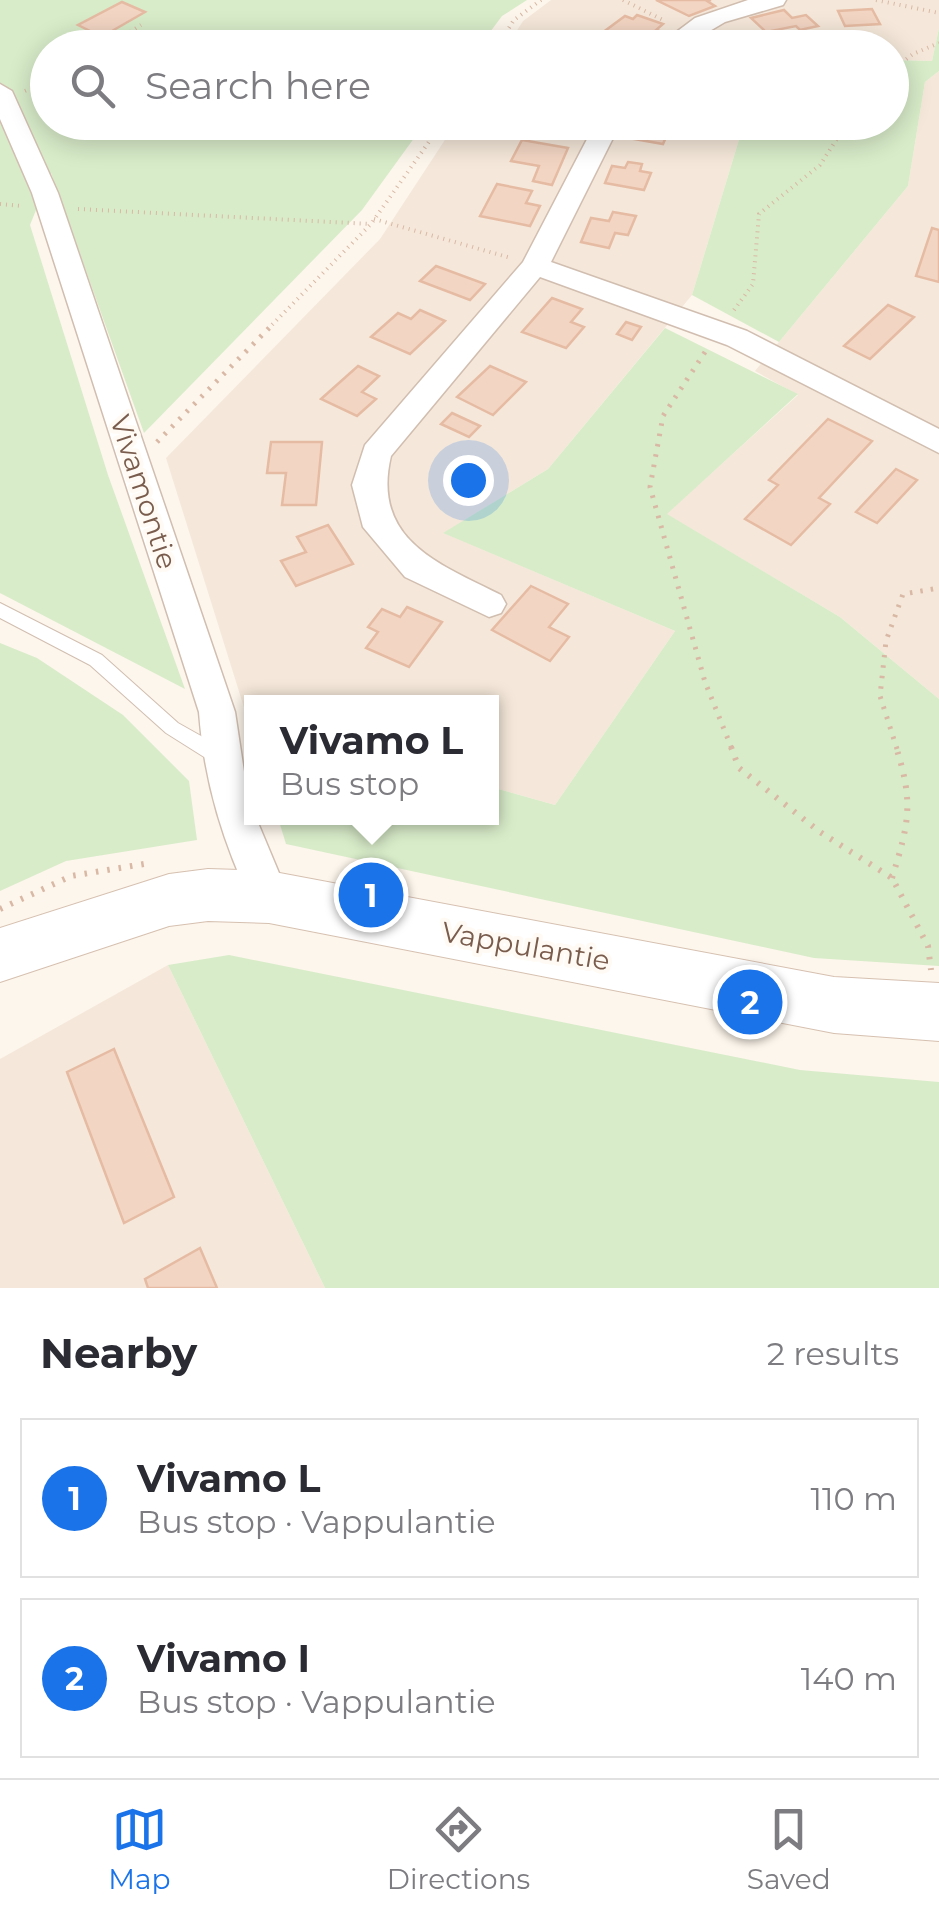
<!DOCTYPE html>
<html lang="en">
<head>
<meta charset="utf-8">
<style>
  :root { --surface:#fff; --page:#f7f7f7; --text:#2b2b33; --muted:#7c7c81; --line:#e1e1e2; --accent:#1a73e8 }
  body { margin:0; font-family:Montserrat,sans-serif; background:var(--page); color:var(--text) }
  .you { position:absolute; left:468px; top:480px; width:35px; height:35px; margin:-25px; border:8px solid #fff; border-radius:50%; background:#1a73e8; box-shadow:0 0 0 15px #1a73e833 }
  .badge { display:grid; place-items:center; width:65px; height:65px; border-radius:50%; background:var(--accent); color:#fff; font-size:32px; font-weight:700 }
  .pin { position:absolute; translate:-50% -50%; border:5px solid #fff; box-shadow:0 2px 10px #0006 }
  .popup { position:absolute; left:244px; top:695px; width:255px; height:130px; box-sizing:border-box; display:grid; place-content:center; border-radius:0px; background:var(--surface); filter:drop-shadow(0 2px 8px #0005); font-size:32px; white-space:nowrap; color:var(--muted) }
  .popup b { font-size:38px; color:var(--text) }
  .popup::after { content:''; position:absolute; left:50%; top:100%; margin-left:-20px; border:20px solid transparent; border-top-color:var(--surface) }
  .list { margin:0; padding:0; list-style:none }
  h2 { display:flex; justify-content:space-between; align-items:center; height:130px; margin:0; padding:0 40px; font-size:42px }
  h2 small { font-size:32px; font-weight:400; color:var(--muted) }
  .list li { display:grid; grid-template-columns:65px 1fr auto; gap:30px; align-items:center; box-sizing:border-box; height:160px; margin:0 20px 20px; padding:0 20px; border:2px solid var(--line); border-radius:0px }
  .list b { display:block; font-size:38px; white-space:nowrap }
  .list p { margin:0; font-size:32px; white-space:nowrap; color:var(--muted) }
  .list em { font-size:32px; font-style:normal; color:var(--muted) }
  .icon { flex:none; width:55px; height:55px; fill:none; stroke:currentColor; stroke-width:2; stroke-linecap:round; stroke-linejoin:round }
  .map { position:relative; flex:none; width:939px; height:1288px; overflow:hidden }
  .search { position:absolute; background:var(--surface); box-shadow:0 5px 25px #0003; left:30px; right:30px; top:30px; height:110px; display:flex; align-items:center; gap:25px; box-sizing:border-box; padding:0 35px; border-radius:55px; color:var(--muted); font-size:38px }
  .sheet { height:490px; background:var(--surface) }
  nav { display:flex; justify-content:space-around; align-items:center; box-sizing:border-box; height:140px; border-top:2px solid var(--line); background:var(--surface); font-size:28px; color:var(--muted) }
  nav a { display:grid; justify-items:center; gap:5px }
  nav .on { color:var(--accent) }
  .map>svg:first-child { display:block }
  .residential { fill:#f5e8da }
  .green { fill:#d8ecc9 }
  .building { fill:#f3d5c3; stroke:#e6bba3; stroke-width:2.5 }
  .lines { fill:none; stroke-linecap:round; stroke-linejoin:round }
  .lane-casing { stroke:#d1beb0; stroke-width:2 }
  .street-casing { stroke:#d1beb0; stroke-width:3 }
  .secondary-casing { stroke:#d6c0b0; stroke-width:2 }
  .path-far2 { stroke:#d9b8a5; stroke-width:4; stroke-dasharray:1 5; stroke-linecap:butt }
  .path-far1 { stroke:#d9b8a5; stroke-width:5; stroke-dasharray:2.5 8; stroke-linecap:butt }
  .path { stroke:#d9b8a5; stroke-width:6; stroke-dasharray:2.5 9; stroke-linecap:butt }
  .lane { fill:#fff; fill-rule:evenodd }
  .street { fill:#fff; fill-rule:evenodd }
  .secondary { fill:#fff; fill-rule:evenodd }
  .labels { text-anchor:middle; stroke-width:8; stroke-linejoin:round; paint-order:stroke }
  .street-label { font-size:28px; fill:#7a5c4d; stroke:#fffaf3 }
</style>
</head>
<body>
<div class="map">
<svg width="939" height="1288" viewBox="0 0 939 1288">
  <rect width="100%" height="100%" fill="#fdf6ec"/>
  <!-- residential -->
  <g class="residential">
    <polygon points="551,0 939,0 939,28 932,61 892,60 892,48 506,48 523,21"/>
    <polygon points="939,71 939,699 840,617 666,514 798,395 755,371 908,186 925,82"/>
    <polygon points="456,123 744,123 692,295 548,469 444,533 675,631 555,805 491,787 491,702 251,702 251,718 247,717 166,458 380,239"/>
    <polygon points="168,965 325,1288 0,1288 0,1059"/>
  </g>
  <!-- green -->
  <g class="green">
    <polygon points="0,0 527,0 502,16 479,47 48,48 48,122 425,123 362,210 144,433 51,173 30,225 108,475 185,689 0,593"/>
    <polygon points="939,28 939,71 925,82 908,186 779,342 692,295 744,123 892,122 892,60 932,61"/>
    <polygon points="665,328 798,394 667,514 840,617 939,699 939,966 814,958 286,844 278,818 491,818 491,787 555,805 675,631 443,533 548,469"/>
    <polygon points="0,643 37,658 123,715 189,781 197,840 66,861 0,891"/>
    <polygon points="229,955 800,1070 939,1082 939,1288 325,1288 168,965"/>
  </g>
  <!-- building -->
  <g class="building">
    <polygon points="656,0 711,0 707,1 715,6 689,16"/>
    <polygon points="122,2 145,12 105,35 112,38 94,48 59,48 90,31 78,25"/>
    <polygon points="872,9 880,24 845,26 838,11"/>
    <polygon points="784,10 792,18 806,15 818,26 800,30 796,26 766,32 751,18"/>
    <polygon points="637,15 663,24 656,30 660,31 640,48 606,38 609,36 602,33 625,16 633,19"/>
    <polygon points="530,122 586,122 582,132"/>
    <polygon points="630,122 670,122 672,123 663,144 623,137"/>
    <polygon points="522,140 568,148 552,185 533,181 539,166 511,161"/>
    <polygon points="628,162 642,164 640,171 651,173 644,190 605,183 612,166 625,168"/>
    <polygon points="497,184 532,191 526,203 540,206 530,226 480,216"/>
    <polygon points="613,212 636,216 628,235 615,233 609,248 581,242 591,218 609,221"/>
    <polygon points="932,228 939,230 939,282 916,276"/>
    <polygon points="436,266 485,284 470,300 420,281"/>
    <polygon points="552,298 582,309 571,322 584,327 566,348 522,332"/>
    <polygon points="888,305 914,317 870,359 844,346"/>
    <polygon points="420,310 445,321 410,354 371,337 398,313 411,319"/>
    <polygon points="626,322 641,327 632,340 617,334"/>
    <polygon points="358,366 379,376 362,392 376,399 357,416 321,399"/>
    <polygon points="490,366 526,382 493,415 457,397"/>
    <polygon points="452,413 480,426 469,437 441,424"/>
    <polygon points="828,419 872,441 819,498 830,504 791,545 745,519 778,485 769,480"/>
    <polygon points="271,442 322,442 316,505 282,505 286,473 267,473"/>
    <polygon points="896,469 917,480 877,523 856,512"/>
    <polygon points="328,525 353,564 296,586 281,561 306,552 297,537"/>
    <polygon points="531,586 568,604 549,627 569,637 550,661 492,630"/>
    <polygon points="407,607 442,622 409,667 366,648 378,632 368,627 382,609 400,617"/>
    <polygon points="114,1049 174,1197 124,1223 67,1072"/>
    <polygon points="200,1248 217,1288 148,1288 145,1279"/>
  </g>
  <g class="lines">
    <defs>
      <polygon id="lane" points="0,603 102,655 178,723 226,750 228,756 226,762 219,764 212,762 166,733 90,665 0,618"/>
      <g id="street">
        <polygon points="748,0 786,0 783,5 725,22 681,48 655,48 695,18"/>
        <path d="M0 84 12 91 58 193 235 712 251 818H256L289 897 283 910 269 915 255 910C224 846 204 783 199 712L32 193 0 119Z"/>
        <path d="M596 122H621L551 262 747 331 939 429V453L727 345 540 277 391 456C371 540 439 564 501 595L506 604 501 613 489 617 405 577 363 527 352 485 365 445 523 262Z"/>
      </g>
      <polygon id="secondary" points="208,869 269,871 834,977 939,983 939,1041 834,1033 269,923 208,921 169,926 0,982 0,928 169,874"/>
    </defs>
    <!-- lane casing -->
    <use href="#lane" class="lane-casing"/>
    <!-- street casing -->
    <use href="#street" class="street-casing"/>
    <!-- secondary casing -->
    <use href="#secondary" class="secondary-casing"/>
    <!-- path-far2 -->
    <g class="path-far2">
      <polyline points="623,0 665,21"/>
      <polyline points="876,0 939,13"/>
      <polyline points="105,48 141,25"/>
      <polyline points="496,48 514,20 541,0"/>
      <polyline points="892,70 913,54 939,43"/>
      <polyline points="25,91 48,81"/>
      <polyline points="0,204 22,206"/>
      <polyline points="78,209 371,224"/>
      <polyline points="374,219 511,258"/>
      <polyline points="734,310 753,284 759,214 820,165 848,122"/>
      <polyline points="268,329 371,224 443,122"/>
    </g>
    <!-- path-far1 -->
    <g class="path-far1">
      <polyline points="705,352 663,416 650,487 705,682 732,749"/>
      <polyline points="157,442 271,326"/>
      <polyline points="897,749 880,696 886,641 903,594 939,588"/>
    </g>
    <!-- path -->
    <g class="path">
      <polyline points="731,747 739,768 820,832 892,878 928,946 931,970"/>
      <path d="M892 878C909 823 914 803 896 747"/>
      <polyline points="0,909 71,876 144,864"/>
    </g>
    <!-- lane -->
    <use href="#lane" class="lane"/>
    <!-- street -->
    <use href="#street" class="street"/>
    <!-- secondary -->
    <use href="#secondary" class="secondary"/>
  </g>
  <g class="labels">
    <!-- street labels -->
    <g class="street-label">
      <text transform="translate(144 492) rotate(72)" y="10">Vivamontie</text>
      <text transform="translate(526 946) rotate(10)" y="10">Vappulantie</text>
    </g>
  </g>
</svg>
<div class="you"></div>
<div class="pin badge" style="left:371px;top:895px">1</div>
<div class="popup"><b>Vivamo L</b>Bus stop</div>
<div class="pin badge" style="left:750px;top:1002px">2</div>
<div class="search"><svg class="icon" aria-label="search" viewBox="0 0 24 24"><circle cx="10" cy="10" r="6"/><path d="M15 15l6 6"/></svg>Search here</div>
</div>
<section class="sheet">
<h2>Nearby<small>2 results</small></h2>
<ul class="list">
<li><span class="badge">1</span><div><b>Vivamo L</b><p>Bus stop · Vappulantie</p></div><em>110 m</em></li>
<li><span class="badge">2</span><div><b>Vivamo I</b><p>Bus stop · Vappulantie</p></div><em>140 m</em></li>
</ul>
</section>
<nav>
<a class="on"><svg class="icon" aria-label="map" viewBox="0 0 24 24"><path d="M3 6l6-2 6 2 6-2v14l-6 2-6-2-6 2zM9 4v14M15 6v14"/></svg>Map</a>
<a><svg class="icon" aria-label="directions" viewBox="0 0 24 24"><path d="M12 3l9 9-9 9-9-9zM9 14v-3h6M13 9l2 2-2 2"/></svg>Directions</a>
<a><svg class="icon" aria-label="saved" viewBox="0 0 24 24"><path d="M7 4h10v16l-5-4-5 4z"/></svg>Saved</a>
</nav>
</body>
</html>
